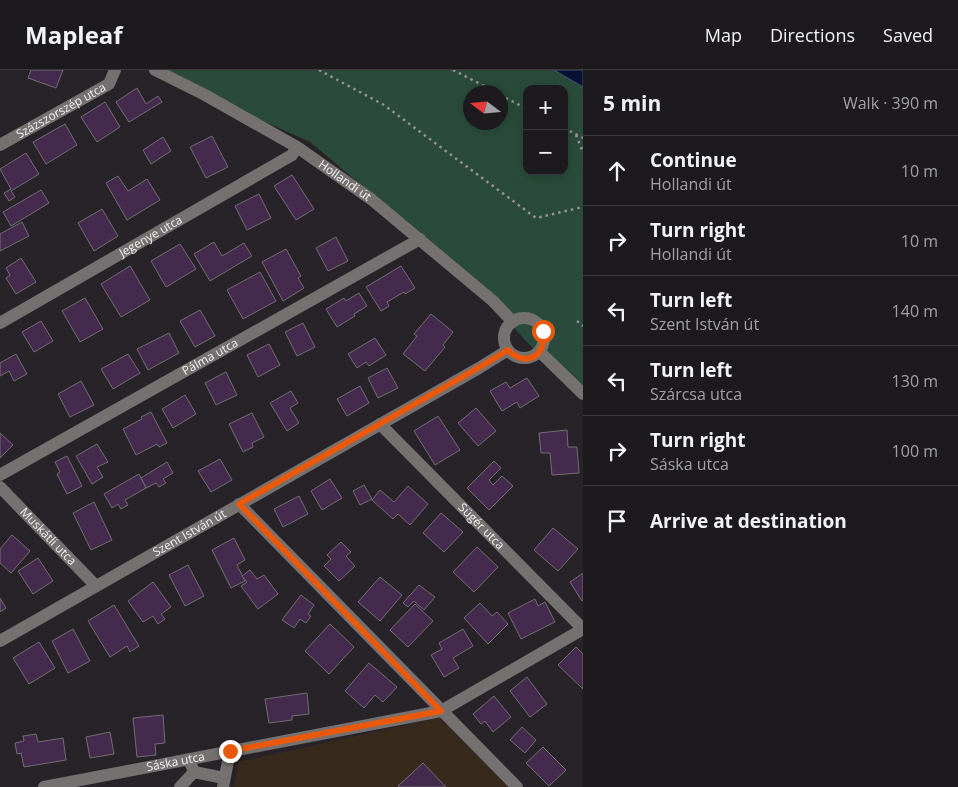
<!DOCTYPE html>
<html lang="en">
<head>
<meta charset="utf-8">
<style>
  :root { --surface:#1d1a1e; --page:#2a272b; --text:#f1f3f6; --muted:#a0a1a4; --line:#3b383c }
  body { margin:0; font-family:"Open Sans",sans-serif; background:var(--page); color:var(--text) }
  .controls { position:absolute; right:15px; top:15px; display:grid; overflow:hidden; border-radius:10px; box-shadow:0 2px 12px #0003 }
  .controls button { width:45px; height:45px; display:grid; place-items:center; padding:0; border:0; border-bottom:1px solid var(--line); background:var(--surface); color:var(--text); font:25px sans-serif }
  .compass { position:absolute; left:463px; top:15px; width:45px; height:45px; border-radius:50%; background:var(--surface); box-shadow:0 2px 12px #0003; rotate:286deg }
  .stop { position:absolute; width:15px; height:15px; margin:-11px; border:4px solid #ea580c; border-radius:50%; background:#fff }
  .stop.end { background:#ea580c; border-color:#fff; box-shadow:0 1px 5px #0008 }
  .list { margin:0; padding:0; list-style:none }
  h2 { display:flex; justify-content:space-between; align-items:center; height:65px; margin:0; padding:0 20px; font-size:21px }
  h2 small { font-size:16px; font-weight:400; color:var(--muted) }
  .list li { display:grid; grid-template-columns:32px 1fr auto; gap:15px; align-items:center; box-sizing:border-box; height:70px; padding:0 20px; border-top:1px solid var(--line) }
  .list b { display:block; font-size:19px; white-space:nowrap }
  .list p { margin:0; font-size:16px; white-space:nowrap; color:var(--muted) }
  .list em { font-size:16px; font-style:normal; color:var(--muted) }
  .icon { flex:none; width:28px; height:28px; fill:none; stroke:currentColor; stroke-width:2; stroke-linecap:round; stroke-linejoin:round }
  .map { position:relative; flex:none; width:583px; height:717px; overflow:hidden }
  header { display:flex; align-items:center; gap:30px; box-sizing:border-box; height:70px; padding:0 25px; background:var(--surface); border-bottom:1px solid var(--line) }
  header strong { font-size:24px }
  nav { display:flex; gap:28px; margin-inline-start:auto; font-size:18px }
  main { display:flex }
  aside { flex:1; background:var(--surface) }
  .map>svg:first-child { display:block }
  .education { fill:#37291c }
  .green { fill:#2a4b3b; fill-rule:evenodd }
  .water { fill:#061233; stroke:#4d546c }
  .building { fill:#442a4c; stroke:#726e73 }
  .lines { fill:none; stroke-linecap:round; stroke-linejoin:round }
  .path { stroke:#959195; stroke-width:2.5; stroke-dasharray:2.5 4; stroke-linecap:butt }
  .minor { stroke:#747170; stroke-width:12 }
  .route { stroke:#ea580c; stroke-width:6 }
  .labels { text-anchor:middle; stroke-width:4.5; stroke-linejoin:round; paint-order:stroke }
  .street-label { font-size:12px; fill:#f2eff2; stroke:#0f0d0f }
</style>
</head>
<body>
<header>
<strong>Mapleaf</strong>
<nav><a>Map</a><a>Directions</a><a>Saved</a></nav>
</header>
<main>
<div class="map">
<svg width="583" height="717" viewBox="0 0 583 717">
  <rect width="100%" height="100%" fill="#272328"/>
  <!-- education -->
  <polygon class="education" points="442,647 512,717 234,717 238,692"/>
  <!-- green -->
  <path class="green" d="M155 0H554L583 17V328L525 270 462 199 310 72 205 25ZM527 19H564V101H527ZM470 22H500V52H470Z"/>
  <!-- water -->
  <polygon class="water" points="554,0 583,0 583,17"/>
  <!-- building -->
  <g class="building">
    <polygon points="31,0 63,0 56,18 28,8"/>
    <polygon points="137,18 146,34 158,26 162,32 129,52 116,32"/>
    <polygon points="105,32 120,57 97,72 81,47"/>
    <polygon points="65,54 77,75 46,94 33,72"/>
    <polygon points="212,66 228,97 206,108 190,77"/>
    <polygon points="163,67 171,81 151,94 143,80"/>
    <polygon points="26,83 39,104 11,121 15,127 9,131 4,123 11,119 0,99"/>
    <polygon points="292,105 314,139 296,150 274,116"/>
    <polygon points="118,106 128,121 147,109 160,130 127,150 106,113"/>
    <polygon points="41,120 49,133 11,156 3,142"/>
    <polygon points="259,124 271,148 247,160 235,136"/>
    <polygon points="102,139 118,166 94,181 78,153"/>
    <polygon points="22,152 29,166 0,181 0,164"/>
    <polygon points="336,167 348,191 328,201 316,178"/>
    <polygon points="214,172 222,186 244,173 252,186 210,211 194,184"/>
    <polygon points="180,174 196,199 166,217 151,191"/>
    <polygon points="286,179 301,206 298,208 304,218 283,231 262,192"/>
    <polygon points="21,188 36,212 16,224 6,208 10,205 6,198"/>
    <polygon points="130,196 150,230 121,247 101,214"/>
    <polygon points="401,196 415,218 405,224 404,222 387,232 389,236 381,241 366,217"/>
    <polygon points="260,202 276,231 243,249 227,220"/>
    <polygon points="359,223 367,236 354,244 355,246 337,257 326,239 344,228 346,231"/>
    <polygon points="85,228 103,259 80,272 62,241"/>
    <polygon points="200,240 215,266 195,277 180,251"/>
    <polygon points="431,244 453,262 443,275 445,277 425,301 403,284 417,266 414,264"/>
    <polygon points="41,251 53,271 34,282 22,262"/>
    <polygon points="303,253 315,277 297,286 285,262"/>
    <polygon points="169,263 179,283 148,300 137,279"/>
    <polygon points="375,268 386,285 369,296 366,292 357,298 348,284"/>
    <polygon points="269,274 280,295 258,307 247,285"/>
    <polygon points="16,284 27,304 14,311 9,301 0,306 0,293"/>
    <polygon points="128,284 140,303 113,319 101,299"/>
    <polygon points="387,298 398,318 378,328 368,308"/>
    <polygon points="226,302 237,325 216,335 205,313"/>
    <polygon points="527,308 539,326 520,338 517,332 502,341 490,321 506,312 510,318"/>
    <polygon points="81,311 94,335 70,347 58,324"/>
    <polygon points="360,316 369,333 347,346 337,329"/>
    <polygon points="291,321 298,333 290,338 299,353 287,361 270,333"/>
    <polygon points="185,325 196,344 173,358 162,339"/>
    <polygon points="476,338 496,361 478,376 458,353"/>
    <polygon points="151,342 167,373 159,377 157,374 136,385 123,359 142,349 141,347"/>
    <polygon points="252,343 264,367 252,373 253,377 243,382 229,354"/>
    <polygon points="438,346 460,380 435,395 414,361"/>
    <polygon points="567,360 568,377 577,377 579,403 552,405 550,383 541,383 539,363"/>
    <polygon points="0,363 13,375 0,388"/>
    <polygon points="97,374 108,392 97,397 103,407 92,414 76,386"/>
    <polygon points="67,386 82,416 67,424 57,404 60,402 55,392"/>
    <polygon points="220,389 232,410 211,422 198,401"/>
    <polygon points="494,391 501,398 489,410 493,415 502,406 513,416 489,440 467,418"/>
    <polygon points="167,392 173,403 163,409 166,413 159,417 156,413 146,418 141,408"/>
    <polygon points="139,404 146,418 125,430 128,435 121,439 118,434 112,438 104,424"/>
    <polygon points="330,409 342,428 322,440 311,421"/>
    <polygon points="364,415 372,429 360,435 353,421"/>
    <polygon points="408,416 428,434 410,455 398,444 393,449 372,430 380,420 394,432"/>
    <polygon points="299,426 308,444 283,457 274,439"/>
    <polygon points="94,432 112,470 91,480 73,443"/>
    <polygon points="441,443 463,462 444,482 423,463"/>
    <polygon points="553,458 578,479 558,501 534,480"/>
    <polygon points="12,465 30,481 11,503 0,493 0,479"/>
    <polygon points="234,468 245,490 237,495 245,511 231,518 212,480"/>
    <polygon points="341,472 351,482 346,486 355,496 339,511 324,496 331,489 327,485"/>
    <polygon points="477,477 498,497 474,522 453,502"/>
    <polygon points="38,488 53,511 33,524 18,501"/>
    <polygon points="188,495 204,526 185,536 169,505"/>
    <polygon points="250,500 257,509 264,505 278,524 258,539 241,516 247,512 242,506"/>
    <polygon points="583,503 583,530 582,531 570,512"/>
    <polygon points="380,507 402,525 380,551 358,532"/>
    <polygon points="153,512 171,537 161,544 165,549 158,554 153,546 143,552 128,531"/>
    <polygon points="419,515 435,527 424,540 414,531 408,537 403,533"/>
    <polygon points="301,525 314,535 308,544 311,546 306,553 300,549 294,558 282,550"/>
    <polygon points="0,528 6,538 0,542"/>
    <polygon points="535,529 538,536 545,532 555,552 521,569 508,543"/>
    <polygon points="480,533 492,546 497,542 508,554 488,574 464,548"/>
    <polygon points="415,534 433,551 408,577 390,560"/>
    <polygon points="114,535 139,576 130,582 127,576 110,587 88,551"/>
    <polygon points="330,554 354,577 329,604 305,581"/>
    <polygon points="73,559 90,591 68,603 52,571"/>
    <polygon points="463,559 473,576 453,588 459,598 444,607 431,585 442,579 439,573"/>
    <polygon points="39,572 55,598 29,614 13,588"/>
    <polygon points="576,577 583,584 583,619 558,595"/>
    <polygon points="369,593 397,617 383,632 375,625 364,638 345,621"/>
    <polygon points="527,607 547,634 530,647 510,621"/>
    <polygon points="307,623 309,644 292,646 292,650 269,653 265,629"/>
    <polygon points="494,626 511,647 493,662 485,651 481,654 473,644"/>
    <polygon points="163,645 165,673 155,674 156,685 137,687 133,648"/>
    <polygon points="522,657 536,670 525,683 510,670"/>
    <polygon points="110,662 114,684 90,688 86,667"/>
    <polygon points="36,664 38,672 63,668 66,690 24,697 21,683 17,684 15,673 24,671 23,666"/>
    <polygon points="543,677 566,700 549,716 526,693"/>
    <polygon points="423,693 446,717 399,717 398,716"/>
  </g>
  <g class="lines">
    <!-- path -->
    <g class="path">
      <polyline points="319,0 384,35 536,148 583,137"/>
      <polyline points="453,0 496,22"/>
      <polyline points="500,25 527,39"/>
      <polyline points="564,58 583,68"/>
      <polyline points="576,65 583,82"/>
      <polyline points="577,251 583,256"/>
    </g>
    <!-- minor -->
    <g class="minor">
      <path id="s1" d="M155 0 205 25 297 77 371 129 493 231 513 252"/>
      <path id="s2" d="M0 75 109 14 115 0"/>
      <circle cx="524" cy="268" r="20"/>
      <path id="s3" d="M0 253 292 85 297 77"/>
      <polyline points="540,282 583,324"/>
      <path id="s4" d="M380 354 583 559"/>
      <path id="s5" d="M0 405 420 169"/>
      <path id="s6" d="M0 417 96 516"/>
      <polyline points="239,434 517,717"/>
      <path id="s7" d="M0 571 479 298 508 280"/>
      <polyline points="194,702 224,708"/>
      <path id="s8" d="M44 717 441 641 583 559"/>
      <polyline points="180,717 194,702 189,689"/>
      <polyline points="223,717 230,681"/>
    </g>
  </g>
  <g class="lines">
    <!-- route -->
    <path class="route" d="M230 681 441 641 239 434 478 298 508 280C526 298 547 286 543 261"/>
  </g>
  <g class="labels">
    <!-- street labels -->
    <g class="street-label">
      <text dy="4" stroke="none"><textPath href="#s2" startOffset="70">Százszorszép utca</textPath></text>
      <text dy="4" stroke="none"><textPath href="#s1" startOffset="220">Hollandi út</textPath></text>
      <text dy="4" stroke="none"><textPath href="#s3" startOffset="174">Jegenye utca</textPath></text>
      <text dy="4" stroke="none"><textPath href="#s5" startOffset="241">Pálma utca</textPath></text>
      <text dy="4" stroke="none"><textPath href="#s4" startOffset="144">Sügér utca</textPath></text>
      <text dy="4" stroke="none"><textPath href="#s7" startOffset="218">Szent István út</textPath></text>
      <text dy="4" stroke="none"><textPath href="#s6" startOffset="69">Muskátli utca</textPath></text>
      <text dy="4" stroke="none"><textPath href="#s8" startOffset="134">Sáska utca</textPath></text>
    </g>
  </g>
</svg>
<div class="controls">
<button>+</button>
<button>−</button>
</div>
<svg class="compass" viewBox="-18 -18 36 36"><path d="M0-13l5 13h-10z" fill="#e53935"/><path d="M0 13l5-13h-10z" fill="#a0a1a4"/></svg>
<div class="stop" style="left:543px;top:261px"></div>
<div class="stop end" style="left:230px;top:681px"></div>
</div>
<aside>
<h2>5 min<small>Walk · 390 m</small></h2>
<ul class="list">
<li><svg class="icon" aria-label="ahead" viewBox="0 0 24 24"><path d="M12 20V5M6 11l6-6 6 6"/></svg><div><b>Continue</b><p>Hollandi út</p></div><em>10 m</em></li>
<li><svg class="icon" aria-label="right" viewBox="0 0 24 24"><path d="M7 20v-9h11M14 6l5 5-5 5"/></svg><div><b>Turn right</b><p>Hollandi út</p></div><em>10 m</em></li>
<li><svg class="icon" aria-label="left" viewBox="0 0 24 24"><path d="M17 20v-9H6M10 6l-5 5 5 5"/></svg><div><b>Turn left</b><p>Szent István út</p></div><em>140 m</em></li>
<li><svg class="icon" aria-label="left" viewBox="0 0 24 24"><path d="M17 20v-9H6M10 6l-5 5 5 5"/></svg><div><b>Turn left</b><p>Szárcsa utca</p></div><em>130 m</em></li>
<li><svg class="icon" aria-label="right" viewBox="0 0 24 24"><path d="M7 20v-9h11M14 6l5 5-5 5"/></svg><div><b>Turn right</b><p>Sáska utca</p></div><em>100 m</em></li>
<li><svg class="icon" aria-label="arrive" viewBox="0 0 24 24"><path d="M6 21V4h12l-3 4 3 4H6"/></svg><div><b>Arrive at destination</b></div></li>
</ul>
</aside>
</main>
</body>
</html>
